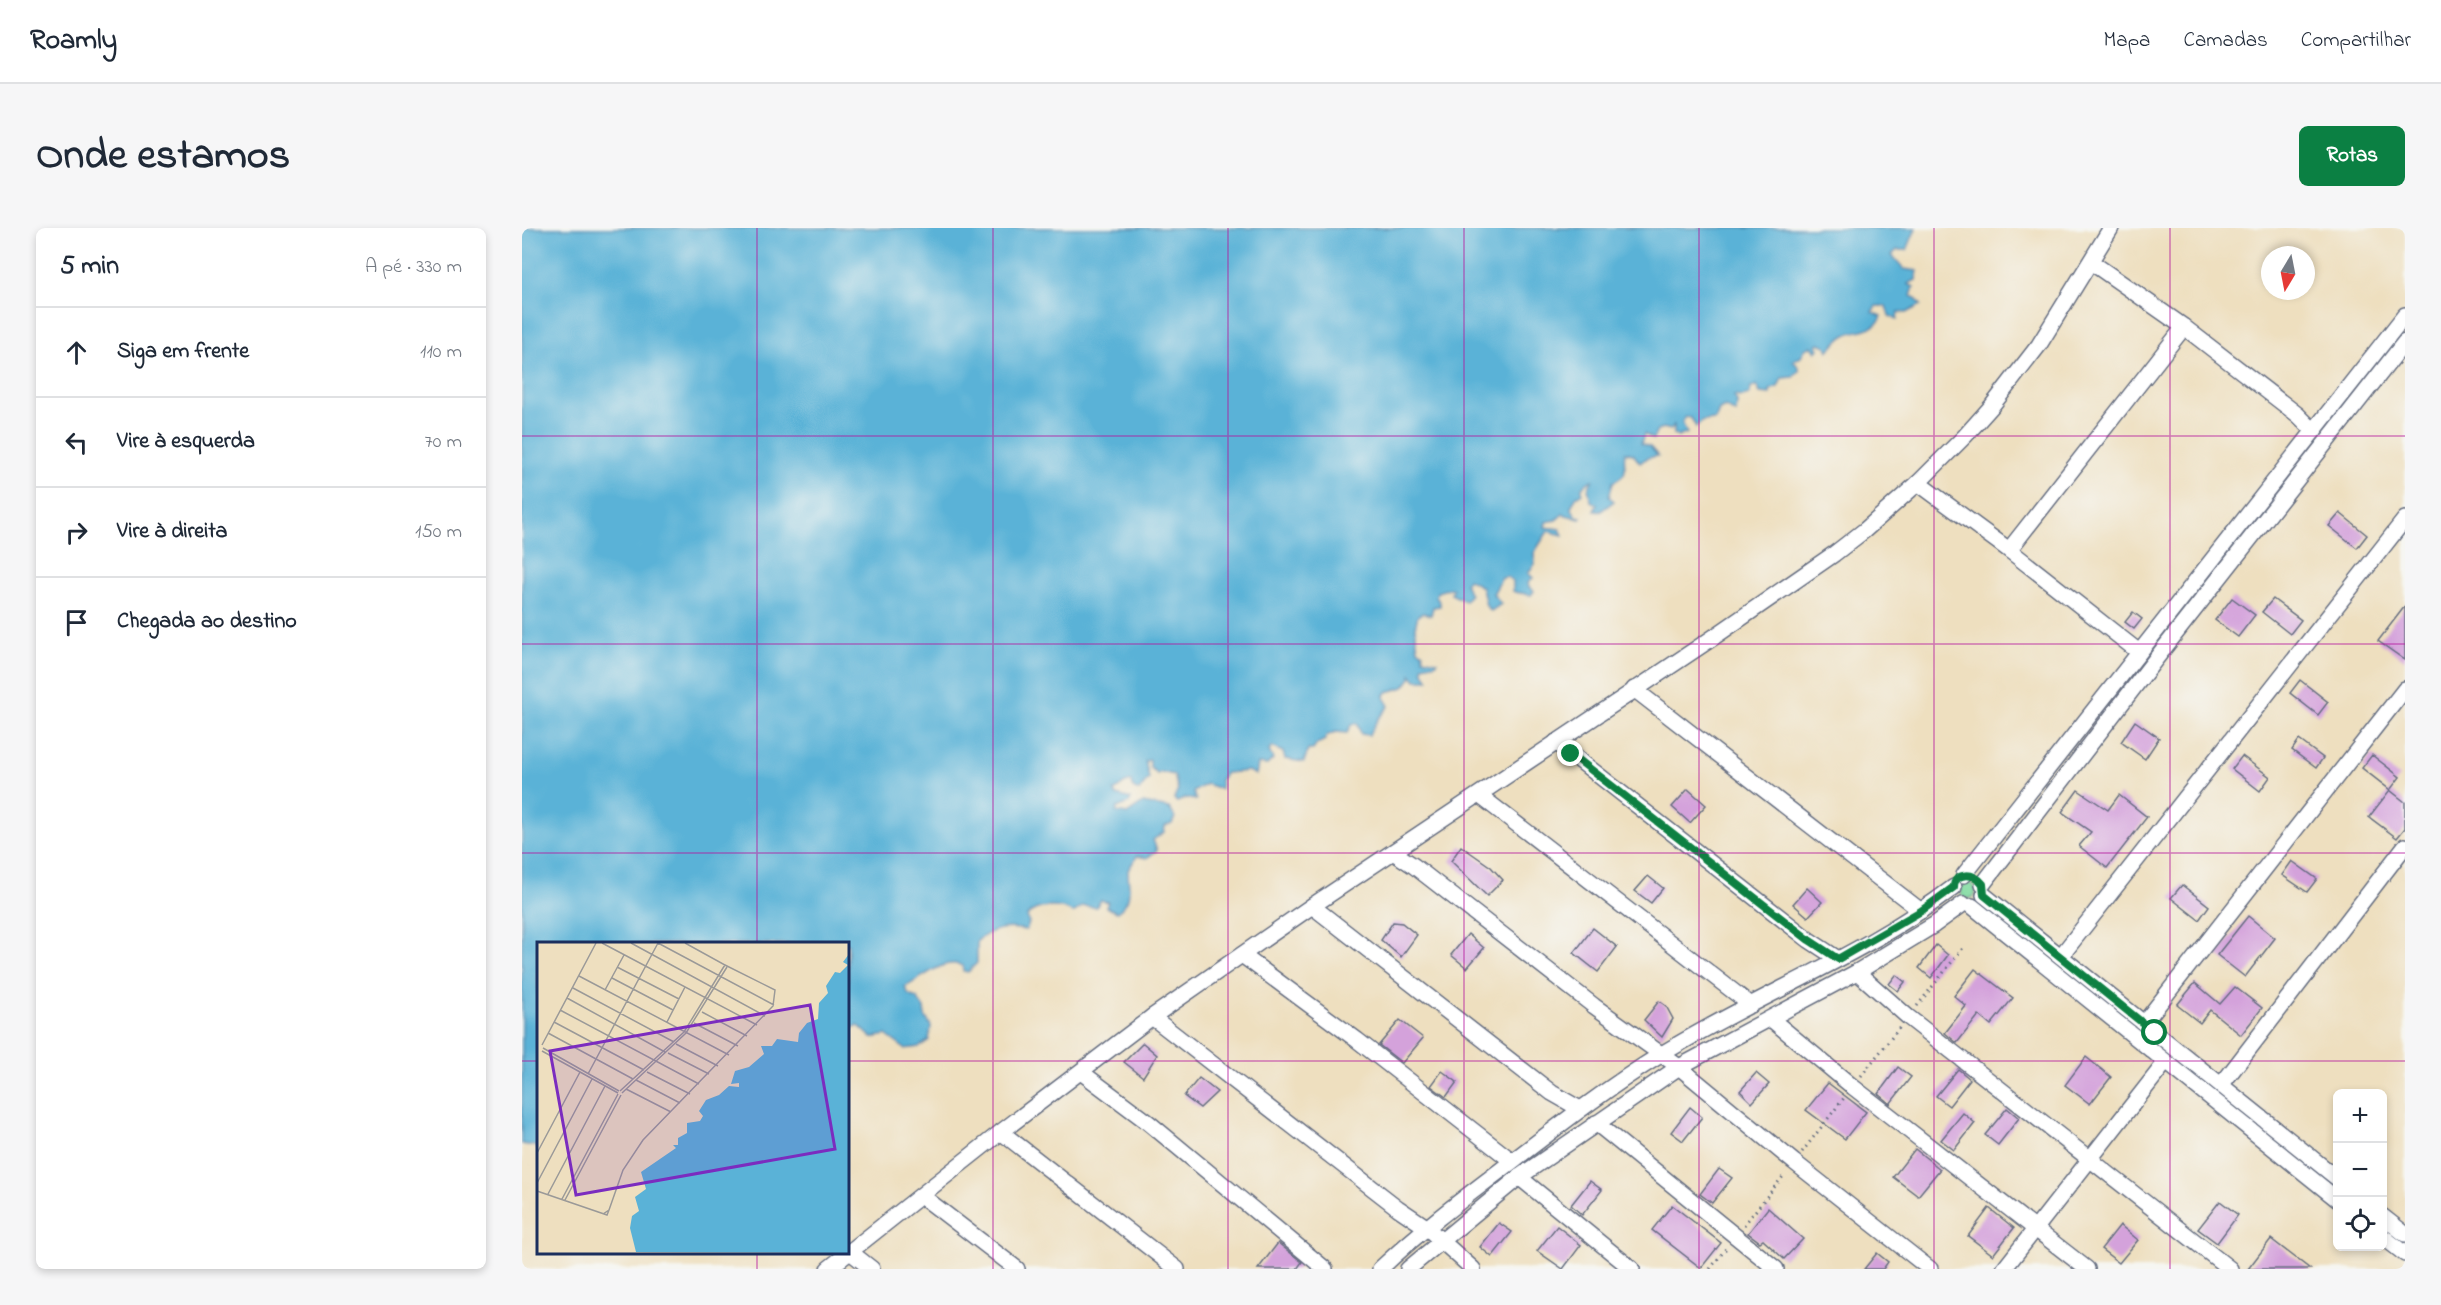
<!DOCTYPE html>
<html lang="pt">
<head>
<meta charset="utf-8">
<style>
  :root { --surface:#fff; --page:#f6f6f7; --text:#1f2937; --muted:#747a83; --line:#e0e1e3; --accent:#0b8043 }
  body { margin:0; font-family:"Indie Flower",sans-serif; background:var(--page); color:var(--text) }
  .controls { position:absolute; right:18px; bottom:18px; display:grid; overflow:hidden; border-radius:9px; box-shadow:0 3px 9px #0003 }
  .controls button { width:54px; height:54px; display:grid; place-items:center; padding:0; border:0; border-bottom:2px solid var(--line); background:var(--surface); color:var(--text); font:30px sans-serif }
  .compass { position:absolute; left:1739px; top:18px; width:54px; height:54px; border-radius:50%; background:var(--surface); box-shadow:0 3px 9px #0003; rotate:190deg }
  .stop { position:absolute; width:18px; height:18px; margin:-14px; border:4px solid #0b8043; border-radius:50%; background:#fff }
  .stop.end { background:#0b8043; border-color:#fff; box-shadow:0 2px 6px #0008 }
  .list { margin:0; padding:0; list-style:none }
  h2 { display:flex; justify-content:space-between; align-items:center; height:78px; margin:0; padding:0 24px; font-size:26px }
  h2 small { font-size:20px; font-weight:400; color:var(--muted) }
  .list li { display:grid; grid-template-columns:39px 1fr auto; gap:18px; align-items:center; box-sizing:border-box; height:90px; padding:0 24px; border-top:2px solid var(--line) }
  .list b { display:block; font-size:22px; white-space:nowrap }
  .list em { font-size:20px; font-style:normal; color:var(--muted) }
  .icon { flex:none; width:33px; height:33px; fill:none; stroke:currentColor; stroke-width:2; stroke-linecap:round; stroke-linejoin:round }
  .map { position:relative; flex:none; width:1883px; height:1041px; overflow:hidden; border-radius:9px }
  header { display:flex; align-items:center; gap:36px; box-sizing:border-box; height:84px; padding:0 30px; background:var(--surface); border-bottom:2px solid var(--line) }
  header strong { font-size:28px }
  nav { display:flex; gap:33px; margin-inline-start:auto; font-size:21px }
  .intro { display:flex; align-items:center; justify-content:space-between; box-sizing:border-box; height:144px; padding:0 36px }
  h1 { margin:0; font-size:42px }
  .button { padding:15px 27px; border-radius:9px; background:var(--accent); color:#fff; font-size:21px; font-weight:700 }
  main { display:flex; gap:36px; padding:0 36px }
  aside { flex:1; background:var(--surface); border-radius:9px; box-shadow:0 3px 9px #0003 }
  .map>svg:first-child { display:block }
  .green { fill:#81dba1; stroke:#4e8580; stroke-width:1.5 }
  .water { fill:#5ab2d7; stroke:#3a709a; stroke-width:1.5 }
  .building { fill:#d4a2db }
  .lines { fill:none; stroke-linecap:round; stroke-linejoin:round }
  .minor-casing { stroke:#656d80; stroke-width:18 }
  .path { stroke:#656d80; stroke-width:3; stroke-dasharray:1.5 4.5; stroke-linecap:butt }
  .minor { stroke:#fff; stroke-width:15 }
  .route { stroke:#0b8043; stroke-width:8 }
  .grid { fill:none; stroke:#b5179e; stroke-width:1.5; stroke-opacity:0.55 }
  .inset-road { fill:none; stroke:#9a9998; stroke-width:1.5 }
  .view { fill:#7b2cbf; fill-opacity:0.15; stroke:#7b2cbf; stroke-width:3 }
  .inset-edge { fill:none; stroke:#1b2f5e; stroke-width:3 }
</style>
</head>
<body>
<header>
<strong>Roamly</strong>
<nav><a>Mapa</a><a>Camadas</a><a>Compartilhar</a></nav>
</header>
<div class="intro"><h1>Onde estamos</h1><a class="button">Rotas</a></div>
<main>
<aside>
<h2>5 min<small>A pé · 330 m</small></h2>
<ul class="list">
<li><svg class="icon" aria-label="ahead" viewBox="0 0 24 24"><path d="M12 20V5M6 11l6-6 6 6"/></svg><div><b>Siga em frente</b></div><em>110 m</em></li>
<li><svg class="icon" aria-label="left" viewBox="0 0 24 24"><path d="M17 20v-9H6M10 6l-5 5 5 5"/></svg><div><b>Vire à esquerda</b></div><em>70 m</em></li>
<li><svg class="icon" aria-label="right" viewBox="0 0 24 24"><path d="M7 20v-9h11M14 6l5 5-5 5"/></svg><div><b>Vire à direita</b></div><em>150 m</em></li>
<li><svg class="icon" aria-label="arrive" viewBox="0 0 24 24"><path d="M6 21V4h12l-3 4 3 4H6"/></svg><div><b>Chegada ao destino</b></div></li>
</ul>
</aside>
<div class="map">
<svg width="1883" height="1041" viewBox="0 0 1883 1041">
  <rect width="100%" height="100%" fill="#f6f6f2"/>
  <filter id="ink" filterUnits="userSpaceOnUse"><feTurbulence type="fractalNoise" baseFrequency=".0167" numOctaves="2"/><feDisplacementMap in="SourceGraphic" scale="12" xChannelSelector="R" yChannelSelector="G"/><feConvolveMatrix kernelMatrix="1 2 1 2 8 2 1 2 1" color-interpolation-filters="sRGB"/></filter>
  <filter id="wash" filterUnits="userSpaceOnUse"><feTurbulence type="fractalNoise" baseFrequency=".008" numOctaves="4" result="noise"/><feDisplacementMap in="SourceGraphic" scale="24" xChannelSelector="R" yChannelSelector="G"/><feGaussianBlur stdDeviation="1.35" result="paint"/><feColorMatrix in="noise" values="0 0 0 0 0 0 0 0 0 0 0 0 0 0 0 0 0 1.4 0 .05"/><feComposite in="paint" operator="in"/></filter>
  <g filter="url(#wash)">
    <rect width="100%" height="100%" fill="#eedfbf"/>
    <!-- green -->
    <circle class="green" cx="1446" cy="663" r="8"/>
    <!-- water -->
    <path class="water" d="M0 0H1394L1385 22H1375L1370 27 1382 41 1396 43 1394 52 1386 56 1392 59 1389 68 1394 70 1399 77 1384 85 1376 84 1375 91 1367 88 1364 78H1354L1350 84 1360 88C1355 103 1336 101 1324 107 1316 111 1312 118 1306 123L1304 118 1297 115 1295 117 1297 121 1294 124 1290 118 1283 121 1279 129 1271 133 1277 139V143L1271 149 1260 150 1256 159 1248 162V166L1238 165 1235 157 1229 160 1227 167 1220 169 1212 168 1215 174 1214 185 1203 179 1197 182 1193 192 1181 193 1174 199 1169 190 1164 189 1160 194 1165 205 1156 209 1152 207V196L1149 202 1141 200 1135 203 1131 211 1122 206 1119 216 1128 219 1136 228 1125 230 1118 235 1111 226 1103 224C1100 241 1110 245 1091 254L1087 269 1092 273 1079 283H1072L1075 277 1069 273 1066 261 1071 251 1060 259V265L1054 269 1049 279 1054 288 1059 289 1058 291 1041 286 1034 292 1024 294 1023 299 1038 301 1041 307 1026 303 1012 325 1013 336 1006 345 1011 350 1006 355 1007 359 1012 363 1009 367 993 364 991 363V353L985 349 980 350 971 366 979 376 969 383 964 378 960 359 946 351 943 355 948 367 943 373 929 366 931 361 928 360 915 364 914 369 918 374V378L911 379 909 387 901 385 896 387 893 399 896 421 901 425V430L915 433V435L901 438V443L907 452H894L889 446V450L882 459 865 464 862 469 867 478 856 491 847 507 839 506 835 495 829 497 825 505 813 504 804 508 803 512 795 516 791 522H786L782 534 763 531 761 524 750 519 747 523 751 531 745 537 736 536 734 547 727 543 704 545 698 552 699 561 684 556 671 564 674 572 663 570 655 574 652 571 656 562 652 547 639 544 635 546 628 539V532L623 533 627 550 617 563 611 560 610 553 603 555 592 563 594 567 609 571 607 575 595 580 594 584 605 586 621 575 647 580 653 589 650 596 643 598 642 604 631 612 635 622 625 630 615 628 606 642C606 659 612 672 595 684L584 679 586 674 579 672 574 679 561 678 551 685C540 677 514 676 505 688L507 695 504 702C485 698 471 700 455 713V735L446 744 441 743V738C421 729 402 750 383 759L387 767 395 770 402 780 403 788 409 798 407 812 397 819 383 821 364 807 350 810 337 798 326 800V716H16V921L13 918 0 916Z"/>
    <g id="blocks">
      <!-- building -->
      <g class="building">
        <polygon points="1818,285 1845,307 1835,320 1807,298"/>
        <polygon points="1710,370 1733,387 1716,409 1693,392"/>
        <polygon points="1751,371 1779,392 1768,406 1740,384"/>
        <polygon points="1883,378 1883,432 1856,413"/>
        <polygon points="1611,384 1620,391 1612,401 1603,394"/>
        <polygon points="1778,452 1806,474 1796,487 1768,465"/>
        <polygon points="1613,493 1637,510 1623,531 1599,514"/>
        <polygon points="1777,512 1801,530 1794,540 1770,522"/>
        <polygon points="1850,527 1878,549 1868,562 1883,574 1883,600 1875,610 1847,589 1868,562 1840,540"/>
        <polygon points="1720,528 1748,549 1738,563 1710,541"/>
        <polygon points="1166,561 1184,577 1168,595 1150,579"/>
        <polygon points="1556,562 1586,582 1597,567 1625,589 1585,640 1557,618 1569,604 1540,584"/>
        <polygon points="939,618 969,639 981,652 965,668 929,633"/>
        <polygon points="1770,633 1795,651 1785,664 1760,647"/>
        <polygon points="1126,648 1141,660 1129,675 1113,663"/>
        <polygon points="1660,657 1687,678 1677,692 1649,670"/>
        <polygon points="1285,660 1300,674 1286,689 1271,676"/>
        <polygon points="1726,688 1753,710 1723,749 1695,727"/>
        <polygon points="871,694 880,695 895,707 879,729 859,712"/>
        <polygon points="1071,700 1095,719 1076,744 1052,725"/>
        <polygon points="946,706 962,720 945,740 929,727"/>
        <polygon points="1414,717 1426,727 1409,750 1397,740"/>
        <polygon points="1453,741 1491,770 1469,797 1457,787 1435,815 1423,805 1444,778 1432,768"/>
        <polygon points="1374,747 1383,754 1376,763 1367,756"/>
        <polygon points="1673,755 1698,776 1713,759 1740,780 1719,807 1688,782 1678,795 1655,777"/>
        <polygon points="1137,773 1144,778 1151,791 1140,809 1122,792"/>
        <polygon points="878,792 901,810 880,835 857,817"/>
        <polygon points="621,815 635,827 621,849 602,834"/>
        <polygon points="1564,829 1589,849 1568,876 1543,857"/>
        <polygon points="1376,839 1389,849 1368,876 1356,866"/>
        <polygon points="1436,841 1448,851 1427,878 1414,868"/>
        <polygon points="920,843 935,854 924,869 909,858"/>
        <polygon points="1234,845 1247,856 1230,875 1218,863"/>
        <polygon points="677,850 695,864 678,880 662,868"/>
        <polygon points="1306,855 1344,884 1323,911 1284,882"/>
        <polygon points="1168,879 1180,889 1161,913 1149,904"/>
        <polygon points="1485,880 1497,890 1476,917 1463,907"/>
        <polygon points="1441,885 1453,895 1432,922 1419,912"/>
        <polygon points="1393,921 1418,941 1396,968 1371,949"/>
        <polygon points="1197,941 1210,950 1190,975 1178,966"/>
        <polygon points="1068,953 1080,962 1060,987 1049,977"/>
        <polygon points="1698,973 1716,987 1695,1015 1676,1001"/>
        <polygon points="1150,977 1199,1015 1179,1040 1130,1002"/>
        <polygon points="1246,980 1281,1011 1262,1031 1241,1012 1238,1014 1226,1005"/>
        <polygon points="1467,980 1492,1000 1471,1027 1446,1008"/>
        <polygon points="977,995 990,1004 970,1029 958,1019"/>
        <polygon points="1598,997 1616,1012 1597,1035 1579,1021"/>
        <polygon points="1035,998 1059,1017 1041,1041 1015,1023"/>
        <polygon points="1749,1011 1788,1041 1726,1041"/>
        <polygon points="756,1015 780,1034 775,1041 736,1041"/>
        <polygon points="1355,1025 1366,1034 1361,1041 1342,1041"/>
      </g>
    </g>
  </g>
  <g filter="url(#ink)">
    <use href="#blocks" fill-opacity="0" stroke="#656d80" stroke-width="1.5"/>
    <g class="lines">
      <defs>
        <g id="minor">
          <polyline points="1569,34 1662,99 1776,187 1792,203"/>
          <polyline points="1396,255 1487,322 1617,424"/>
          <polyline points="1487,322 1662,99"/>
          <polyline points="1112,461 1399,683"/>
          <polyline points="1034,514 1287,712 1316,731"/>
          <polyline points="957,567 1229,777"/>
          <polyline points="871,624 892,638 1072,778 1157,839 1272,934 1408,1041"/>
          <polyline points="1442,647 1883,87"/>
          <polyline points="1461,656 1643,419 1883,114"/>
          <polyline points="1462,667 1816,951"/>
          <polyline points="790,678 1030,865 1058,881"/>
          <polyline points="1450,678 1816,972"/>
          <polyline points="720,727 835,812 990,933"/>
          <polyline points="1539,728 1883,291"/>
          <polyline points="1335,744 1386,789 1708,1041"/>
          <polyline points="630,789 876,980 904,999 951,1041"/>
          <polyline points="1249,791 1331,859 1565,1041"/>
          <polyline points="1622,795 1883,461"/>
          <polyline points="559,844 627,895 803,1041"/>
          <polyline points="1700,856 1883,618"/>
          <polyline points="1074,895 1254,1041"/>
          <polyline points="479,904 655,1041"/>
          <polyline points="997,949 1110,1041"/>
          <polyline points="400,968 495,1041"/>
          <polyline points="1860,988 1883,1006"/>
          <polyline points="1860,1008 1883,1026"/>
          <polyline points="327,1023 350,1041"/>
          <polyline points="306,1041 479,904 630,789 790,678 1189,411 1312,326 1343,302 1396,255 1443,208 1469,179 1517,117 1589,0"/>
          <path d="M858 1041C900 1001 946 967 992 932 1040 895 1088 858 1140 826 1235 767 1342 728 1432 659"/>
          <polyline points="886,1041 997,949 1157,839 1335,744 1412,697 1441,676"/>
          <polyline points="1482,1041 1643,835"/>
        </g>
      </defs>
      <!-- minor casing -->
      <use href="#minor" class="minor-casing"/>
      <!-- path -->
      <g class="path">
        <polyline points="1395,778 1441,720"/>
        <polyline points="1339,848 1378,799"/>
        <polyline points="1280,924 1322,870"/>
        <polyline points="1222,997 1263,946"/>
        <polyline points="1188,1041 1205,1019"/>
      </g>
      <!-- minor -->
      <use href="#minor" class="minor"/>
    </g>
  </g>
  <g class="lines" filter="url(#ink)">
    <!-- route -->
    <path class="route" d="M1049 526 1287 712 1316 731 1399 683 1432 659C1432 644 1453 644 1461 656L1462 667 1633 805"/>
  </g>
  <!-- grid -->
  <path class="grid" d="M235 0V716M471 0V1041M706 0V1041M942 0V1041M1177 0V1041M1412 0V1041M1648 0V1041M0 208H1883M0 416H1883M0 625H1883M0 833H16M326 833H1883M235 1024V1041"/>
  <!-- overview -->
  <g transform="translate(15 714)">
    <rect width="312" height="312" fill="#eedfbf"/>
    <path d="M312 12V311L99 310 93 286 95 274 102 269 98 255 109 247 104 230 139 206 136 203H141V196L150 191V181L163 179 166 174 162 169 169 158 182 153 192 144 202 145V141L194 142 198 129 212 125 227 112 224 104H235L240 97 261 100 262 91 270 81 281 77 282 61 291 51 289 44 298 30 303 31 311 23 306 20Z" fill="#5ab2d7"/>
    <path class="inset-road" d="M65 1 220 83M94 1 228 74M121 1 237 63M80 25 142 57M42 34 192 113M75 36 136 68M36 46 137 100M68 48 87 13M30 56 128 110M23 68 162 142M165 70 210 94M17 80 107 128M130 80 148 45M157 81 201 104M11 91 96 137M139 102 181 124M5 103 59 1M6 106 82 149M5 109 81 151M131 111 172 132M110 130 153 152M51 132 121 1M99 138 143 161M89 147 134 170M83 149 147 90 186 26 188 23 148 1M85 151 149 91 190 25M0 211 43 130M0 241 55 137M0 249 70 273 72 268M11 252 68 144M25 257 81 152M28 258 84 153M66 272 72 268 86 228 106 198 236 64 238 48 188 23"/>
    <path class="view" d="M273 63 298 207 39 253 13 109Z"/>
    <rect width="312" height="312" class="inset-edge"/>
  </g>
</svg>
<div class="controls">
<button>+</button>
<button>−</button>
<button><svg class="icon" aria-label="locate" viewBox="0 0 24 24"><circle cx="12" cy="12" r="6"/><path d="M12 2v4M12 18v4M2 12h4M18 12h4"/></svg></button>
</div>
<svg class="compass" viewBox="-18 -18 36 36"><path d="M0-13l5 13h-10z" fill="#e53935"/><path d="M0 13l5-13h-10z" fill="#747a83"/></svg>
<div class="stop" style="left:1633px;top:805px"></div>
<div class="stop end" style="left:1049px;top:526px"></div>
</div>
</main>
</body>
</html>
